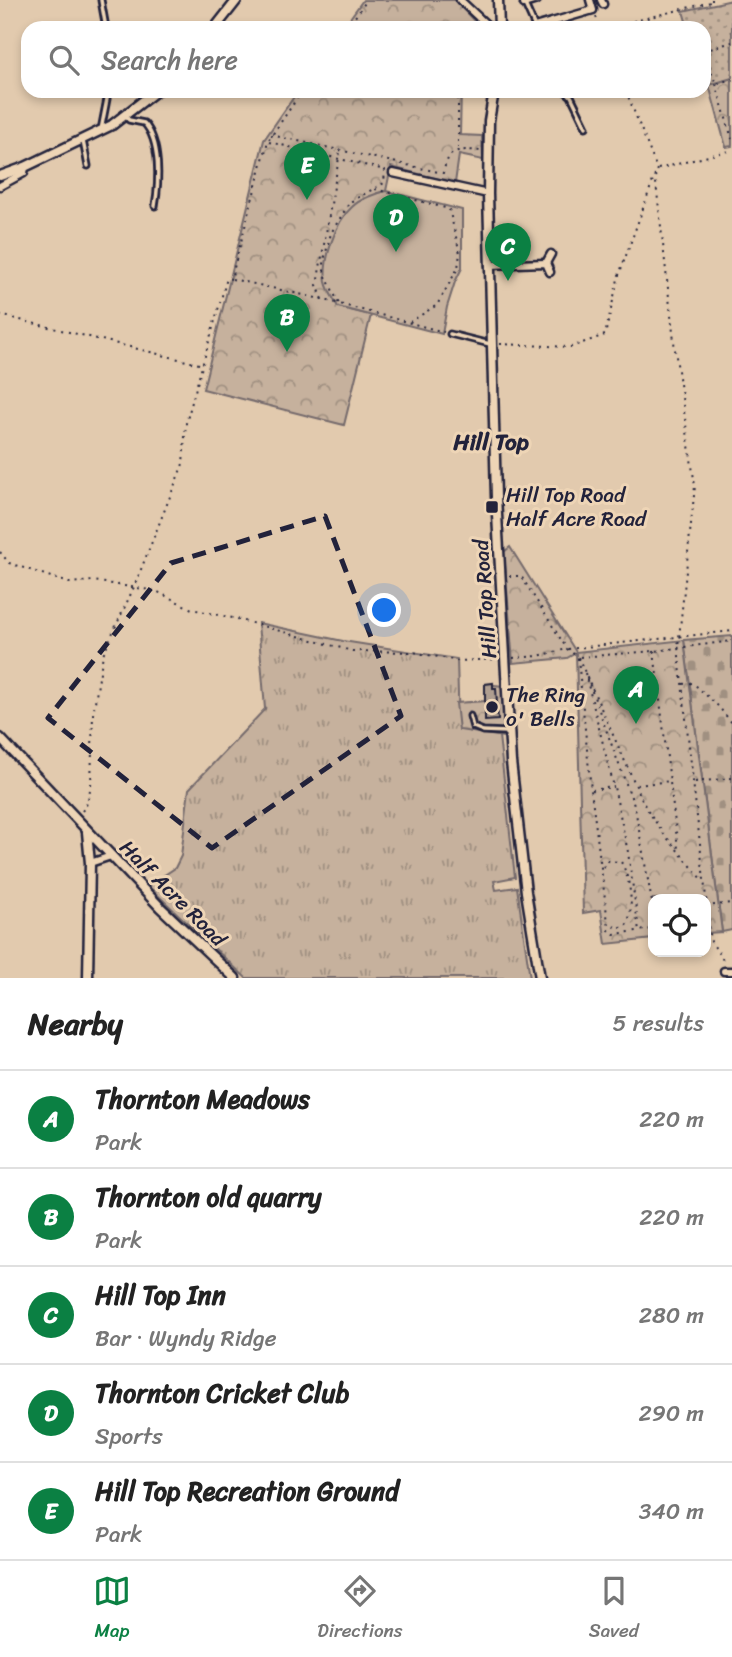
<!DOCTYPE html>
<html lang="en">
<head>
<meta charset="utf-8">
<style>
  :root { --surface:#fff; --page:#f2f2f2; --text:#222; --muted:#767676; --line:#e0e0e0; --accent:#0b8043 }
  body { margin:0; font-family:Sriracha,sans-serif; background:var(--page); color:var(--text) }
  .controls { position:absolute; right:21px; bottom:21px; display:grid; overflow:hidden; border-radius:14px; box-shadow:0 4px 10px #0003 }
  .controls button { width:63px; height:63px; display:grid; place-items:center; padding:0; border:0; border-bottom:2px solid var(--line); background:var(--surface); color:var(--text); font:35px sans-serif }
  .you { position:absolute; left:385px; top:611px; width:24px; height:24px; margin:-18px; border:5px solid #fff; border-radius:50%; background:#1a73e8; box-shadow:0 0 0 10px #1a73e833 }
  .badge { display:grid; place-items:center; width:46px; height:46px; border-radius:50%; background:var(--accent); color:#fff; font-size:23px; font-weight:700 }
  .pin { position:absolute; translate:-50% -58px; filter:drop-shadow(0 2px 4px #0008) }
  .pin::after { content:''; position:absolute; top:37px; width:24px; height:21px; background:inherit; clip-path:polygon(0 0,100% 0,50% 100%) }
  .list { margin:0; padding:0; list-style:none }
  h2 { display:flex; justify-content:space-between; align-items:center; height:91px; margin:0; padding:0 28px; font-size:30px }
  h2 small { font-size:23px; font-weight:400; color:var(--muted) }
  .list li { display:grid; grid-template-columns:46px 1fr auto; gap:21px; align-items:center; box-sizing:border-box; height:98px; padding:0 28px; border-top:2px solid var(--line) }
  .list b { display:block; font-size:26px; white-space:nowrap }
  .list p { margin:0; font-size:23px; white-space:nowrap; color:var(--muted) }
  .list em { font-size:23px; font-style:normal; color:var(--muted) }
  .icon { flex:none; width:38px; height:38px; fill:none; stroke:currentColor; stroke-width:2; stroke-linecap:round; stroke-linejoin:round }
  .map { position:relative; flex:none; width:732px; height:978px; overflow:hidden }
  .search { position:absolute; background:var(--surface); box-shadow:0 4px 10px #0003; left:21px; right:21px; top:21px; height:77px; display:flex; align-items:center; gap:18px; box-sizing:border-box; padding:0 24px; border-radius:21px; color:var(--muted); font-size:26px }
  .sheet { height:581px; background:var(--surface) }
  nav { display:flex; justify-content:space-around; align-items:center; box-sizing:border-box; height:98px; border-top:2px solid var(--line); background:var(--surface); font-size:19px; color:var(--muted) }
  nav a { display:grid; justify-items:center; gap:4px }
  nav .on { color:var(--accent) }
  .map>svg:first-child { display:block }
  .grass { fill:url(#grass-tufts); stroke:#746a6c; stroke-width:2 }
  .cemetery { fill:url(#cemetery-stones); stroke:#746a6c; stroke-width:2 }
  .park { fill:url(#park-crowns); stroke:#746a6c; stroke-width:2 }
  .garden { fill:url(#garden-dots); stroke:#746a6c; stroke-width:2 }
  .pitch { fill:#c6b19d; stroke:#746a6c; stroke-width:2 }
  .building { fill:#af9e90; stroke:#22223b; stroke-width:2 }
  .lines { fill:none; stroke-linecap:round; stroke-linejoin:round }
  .service-casing { stroke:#22223b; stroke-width:9 }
  .minor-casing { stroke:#22223b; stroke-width:11 }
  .tertiary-casing { stroke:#22223b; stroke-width:13 }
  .path { stroke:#22223b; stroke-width:2; stroke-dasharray:2 5; stroke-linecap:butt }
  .service { stroke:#eed5b6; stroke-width:3.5 }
  .minor { stroke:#eed5b6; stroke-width:6 }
  .tertiary { stroke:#eed5b6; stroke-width:8 }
  .marked { fill:none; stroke:#22223b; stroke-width:5; stroke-dasharray:14 9; stroke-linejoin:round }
  .poi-dot { fill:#22223b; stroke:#eed5b6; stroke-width:2.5 }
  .labels { text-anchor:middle; stroke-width:6; stroke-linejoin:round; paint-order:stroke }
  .poi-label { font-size:21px; fill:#22223b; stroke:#eed5b6; text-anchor:start }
  .street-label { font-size:21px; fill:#22223b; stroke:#eed5b6 }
  .neighbourhood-label { font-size:23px; font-weight:bold; fill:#22223b; stroke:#eed5b6 }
</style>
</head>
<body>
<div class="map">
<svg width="732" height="978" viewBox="0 0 732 978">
  <defs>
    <pattern id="grass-tufts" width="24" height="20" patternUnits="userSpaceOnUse" patternTransform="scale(1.75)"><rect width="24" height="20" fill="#c6b19d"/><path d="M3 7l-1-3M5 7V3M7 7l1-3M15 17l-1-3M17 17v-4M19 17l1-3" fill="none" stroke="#a09081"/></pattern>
    <pattern id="cemetery-stones" width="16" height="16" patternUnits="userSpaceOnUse" patternTransform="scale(1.75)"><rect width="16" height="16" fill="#c6b19d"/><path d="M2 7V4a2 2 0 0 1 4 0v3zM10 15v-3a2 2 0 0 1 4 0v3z" fill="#a09081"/></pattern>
    <pattern id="park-crowns" width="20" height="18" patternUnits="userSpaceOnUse" patternTransform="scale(1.75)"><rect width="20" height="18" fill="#c6b19d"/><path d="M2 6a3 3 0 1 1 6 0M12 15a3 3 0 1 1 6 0" fill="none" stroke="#a09081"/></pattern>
    <pattern id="garden-dots" width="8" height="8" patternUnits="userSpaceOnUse" patternTransform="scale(1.75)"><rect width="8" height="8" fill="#c6b19d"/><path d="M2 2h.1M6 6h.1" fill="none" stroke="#a09081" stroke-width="1.8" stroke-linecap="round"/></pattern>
  </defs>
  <rect width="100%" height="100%" fill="#e2caae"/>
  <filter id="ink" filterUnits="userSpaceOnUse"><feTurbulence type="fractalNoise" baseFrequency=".0143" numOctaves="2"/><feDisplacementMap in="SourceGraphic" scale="14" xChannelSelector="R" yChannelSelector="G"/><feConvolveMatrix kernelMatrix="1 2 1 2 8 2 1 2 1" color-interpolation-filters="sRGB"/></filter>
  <g filter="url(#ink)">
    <!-- grass -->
    <polygon class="grass" points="258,623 343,641 457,659 459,729 499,736 515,877 494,881 496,890 517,887 530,978 246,978 148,886 175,868 181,856 189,789 265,709"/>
    <!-- cemetery -->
    <polygon class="cemetery" points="732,636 732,930 722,932 684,640"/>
    <!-- park -->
    <g class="park">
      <polygon points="363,0 454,0 481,28 343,28"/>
      <polygon points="732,78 732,146 726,147 709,85"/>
      <polygon points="298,91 461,91 460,135 482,136 483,160 459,155 455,183 391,167 386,191 377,193 338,307 371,315 344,425 203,389 264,140"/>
      <polygon points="510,547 576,652 684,640 722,932 706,933 706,899 653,899 653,939 606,944 601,910 583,913 576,653 567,658 513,663 504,552"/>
      <polygon points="485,684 503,686 504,737 459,730 456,703 485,701"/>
    </g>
    <!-- garden -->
    <polygon class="garden" points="732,0 732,78 709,85 704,80 704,28 688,28 683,11"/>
    <!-- pitch -->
    <path class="pitch" d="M386 191 462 210V268L455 282 447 307 442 334 338 307C334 299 328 291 326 282 323 260 335 222 352 207 360 199 376 193 386 191Z"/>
    <!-- building -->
    <polygon class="building" points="493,683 493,688 496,688 498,720 485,721 485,684"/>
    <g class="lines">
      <defs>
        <g id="service">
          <polyline points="101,0 106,28"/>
          <polyline points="523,0 535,27"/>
          <polyline points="565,91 571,96 586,127"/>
          <path d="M125 116 129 120 144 123C161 141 159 183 155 206"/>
          <polyline points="101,130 107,99 106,91"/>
          <polyline points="83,141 88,166"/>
          <polyline points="450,334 490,344"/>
          <polyline points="470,716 473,727 483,731 507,732"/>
        </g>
        <g id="minor">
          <polyline points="460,0 490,28"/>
          <polyline points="601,0 603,4"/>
          <polyline points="524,4 537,0"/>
          <polyline points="535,27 593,10 590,0"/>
          <polyline points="393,173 488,194"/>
          <polyline points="0,186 24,173 25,167"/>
          <polyline points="546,263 551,254"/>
          <polyline points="489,265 546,263 550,272"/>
          <polyline points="90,863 111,856"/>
          <polyline points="724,971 732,971"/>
        </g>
        <g id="tertiary">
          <polyline points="498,0 499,28"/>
          <polyline points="215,28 237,0"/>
          <polyline points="494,91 489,121 488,194 496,497 511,762 526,892 540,978"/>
          <polyline points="0,176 25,167 112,125 156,91"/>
          <polyline points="0,738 160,907 235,978"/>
          <polyline points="87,832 90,863 88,978"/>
        </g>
      </defs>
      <!-- service casing -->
      <use href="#service" class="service-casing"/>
      <!-- minor casing -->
      <use href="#minor" class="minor-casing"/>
      <!-- tertiary casing -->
      <use href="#tertiary" class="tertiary-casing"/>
      <!-- path -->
      <g class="path">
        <polyline points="711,0 718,0"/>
        <polyline points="596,17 601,28"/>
        <polyline points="347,28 367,0"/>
        <polyline points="606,28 711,2"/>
        <polyline points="704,51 732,42"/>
        <polyline points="704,53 716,84 732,79"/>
        <polyline points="716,84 732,139"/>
        <polyline points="458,91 458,148"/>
        <polyline points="626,91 657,169 655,174 675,350 695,486 678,647 711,942 722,957 723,964"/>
        <path d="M271 135 443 173C449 148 457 149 481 151"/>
        <polyline points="269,142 385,170 384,183 350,202 331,233 324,260 324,272 339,304"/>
        <polyline points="658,169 732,150"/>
        <polyline points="375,189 449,209 460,253 458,268 437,305 410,322"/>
        <polyline points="232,279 321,299 444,332"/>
        <polyline points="321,299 322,297 317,285 340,152"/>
        <polyline points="0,315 203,365"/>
        <polyline points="500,344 571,347 605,335 619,275 655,175"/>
        <polyline points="0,552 9,563 69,583 93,581 156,591 192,609 237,619 352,651 413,652 458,661 497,659"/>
        <polyline points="509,576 521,576 567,649 578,657 645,806 663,833 703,880"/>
        <polyline points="654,651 678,848"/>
        <polyline points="580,657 654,651 732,641"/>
        <polyline points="513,658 538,656 567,649 732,631"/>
        <polyline points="578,658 591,790 609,930 614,934 653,929"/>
        <polyline points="585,673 614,787 628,852 639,931"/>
        <polyline points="587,678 635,808 653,908"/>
        <polyline points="683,684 693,683 718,706 732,723"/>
        <polyline points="695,782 732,778"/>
        <polyline points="637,785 670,781"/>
        <polyline points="592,790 614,787"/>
        <polyline points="82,811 86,806 91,786 93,714 103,654 134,587 183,464 186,423 227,278 231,279 268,141 302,91"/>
        <path d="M603 867 608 861 621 862C630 877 635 910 626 926L617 928 609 923"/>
        <polyline points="706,906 732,903"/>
      </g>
      <!-- service -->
      <use href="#service" class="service"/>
      <!-- minor -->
      <use href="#minor" class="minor"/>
      <!-- tertiary -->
      <use href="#tertiary" class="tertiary"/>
    </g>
  </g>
  <!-- marked area -->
  <path class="marked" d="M325 516 401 716 212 848 48 718 171 563Z"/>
  <!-- markers -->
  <g class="poi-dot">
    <rect x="485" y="500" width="14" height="14" rx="3.5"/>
    <circle cx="492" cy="707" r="7"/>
  </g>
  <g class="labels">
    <!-- poi labels -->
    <g class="poi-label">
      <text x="506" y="502">Hill Top Road<tspan x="506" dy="24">Half Acre Road</tspan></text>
      <text x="506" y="702">The Ring<tspan x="506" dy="24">o' Bells</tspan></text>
    </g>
    <!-- street labels -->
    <g class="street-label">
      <text transform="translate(485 599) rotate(-94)" y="7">Hill Top Road</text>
      <text transform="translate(173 893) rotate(45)" y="7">Half Acre Road</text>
    </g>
    <!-- neighbourhood labels -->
    <g class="neighbourhood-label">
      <text x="491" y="450">Hill Top</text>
    </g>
  </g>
</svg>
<div class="controls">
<button><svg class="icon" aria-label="locate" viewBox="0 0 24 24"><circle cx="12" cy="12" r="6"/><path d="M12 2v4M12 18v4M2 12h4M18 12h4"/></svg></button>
</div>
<div class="you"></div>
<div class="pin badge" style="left:636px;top:724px">A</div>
<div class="pin badge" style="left:287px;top:352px">B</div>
<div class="pin badge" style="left:508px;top:281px">C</div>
<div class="pin badge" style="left:396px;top:252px">D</div>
<div class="pin badge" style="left:307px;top:200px">E</div>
<div class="search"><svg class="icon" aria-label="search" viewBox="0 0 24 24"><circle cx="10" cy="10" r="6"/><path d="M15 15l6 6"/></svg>Search here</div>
</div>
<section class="sheet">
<h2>Nearby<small>5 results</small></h2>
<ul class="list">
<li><span class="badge">A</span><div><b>Thornton Meadows</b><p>Park</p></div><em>220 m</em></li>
<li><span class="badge">B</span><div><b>Thornton old quarry</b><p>Park</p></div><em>220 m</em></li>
<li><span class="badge">C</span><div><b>Hill Top Inn</b><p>Bar · Wyndy Ridge</p></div><em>280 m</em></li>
<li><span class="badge">D</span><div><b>Thornton Cricket Club</b><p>Sports</p></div><em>290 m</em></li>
<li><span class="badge">E</span><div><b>Hill Top Recreation Ground</b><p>Park</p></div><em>340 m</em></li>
</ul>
</section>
<nav>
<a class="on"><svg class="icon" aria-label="map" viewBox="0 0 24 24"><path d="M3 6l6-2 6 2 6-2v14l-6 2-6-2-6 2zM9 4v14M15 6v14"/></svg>Map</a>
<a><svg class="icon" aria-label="directions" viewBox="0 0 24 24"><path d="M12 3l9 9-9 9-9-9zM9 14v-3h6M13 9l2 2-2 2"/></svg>Directions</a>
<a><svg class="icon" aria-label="saved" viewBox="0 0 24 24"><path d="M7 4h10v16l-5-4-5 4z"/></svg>Saved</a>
</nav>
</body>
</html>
